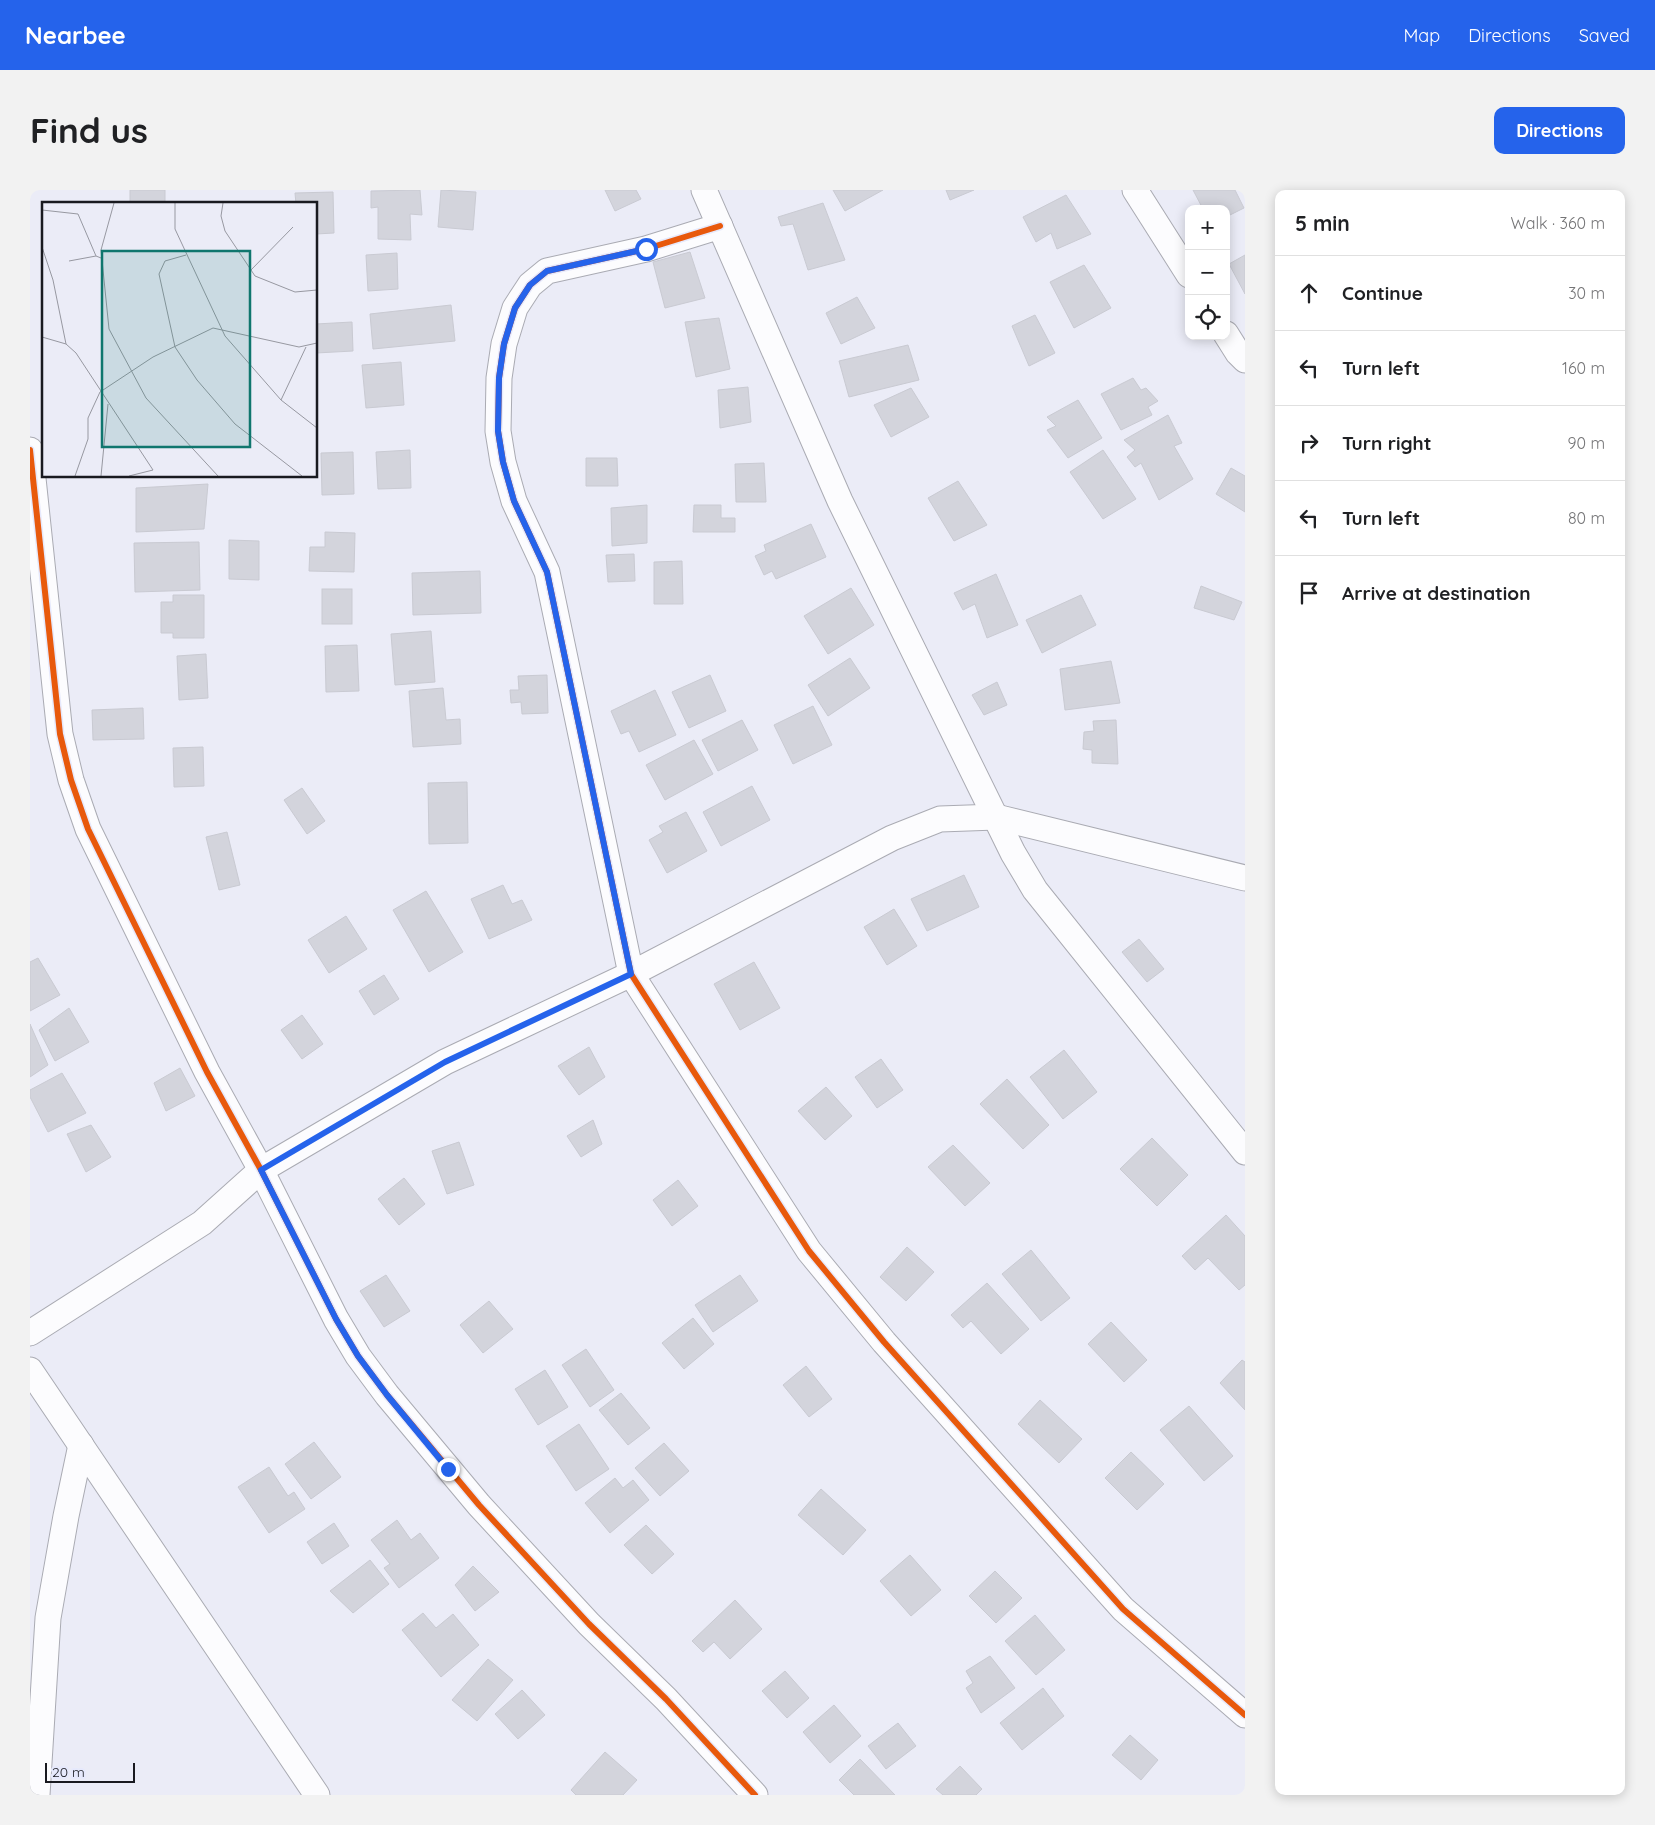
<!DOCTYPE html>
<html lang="en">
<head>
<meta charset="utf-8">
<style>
  :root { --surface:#fff; --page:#f2f2f2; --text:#202124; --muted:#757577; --line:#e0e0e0; --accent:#2563eb }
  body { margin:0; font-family:Quicksand,sans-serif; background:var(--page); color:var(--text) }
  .controls { position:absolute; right:15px; top:15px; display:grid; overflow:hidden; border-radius:10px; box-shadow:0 2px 12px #0003 }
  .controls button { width:45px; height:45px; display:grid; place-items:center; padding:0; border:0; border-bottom:1px solid var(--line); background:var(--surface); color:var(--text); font:25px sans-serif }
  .scale { position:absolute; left:15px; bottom:12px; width:90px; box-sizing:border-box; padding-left:5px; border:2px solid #191a20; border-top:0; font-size:14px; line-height:18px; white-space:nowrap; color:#191a20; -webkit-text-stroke:4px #e6e9fc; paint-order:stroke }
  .stop { position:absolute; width:15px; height:15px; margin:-11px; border:4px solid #2563eb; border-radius:50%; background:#fff }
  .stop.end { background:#2563eb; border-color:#fff; box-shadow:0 1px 5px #0008 }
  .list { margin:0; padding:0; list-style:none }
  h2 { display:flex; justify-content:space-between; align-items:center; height:65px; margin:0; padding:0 20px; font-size:21px }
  h2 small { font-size:16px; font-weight:400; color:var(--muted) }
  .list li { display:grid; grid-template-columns:32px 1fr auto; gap:15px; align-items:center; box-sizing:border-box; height:75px; padding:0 20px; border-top:1px solid var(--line) }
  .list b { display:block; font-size:19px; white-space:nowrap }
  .list em { font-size:16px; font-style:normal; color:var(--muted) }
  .icon { flex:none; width:28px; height:28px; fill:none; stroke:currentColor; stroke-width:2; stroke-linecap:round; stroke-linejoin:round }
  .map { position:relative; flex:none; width:1215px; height:1605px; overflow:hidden; border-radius:10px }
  header { display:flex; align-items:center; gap:30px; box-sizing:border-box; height:70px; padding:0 25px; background:var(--accent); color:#fff }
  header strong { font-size:24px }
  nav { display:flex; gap:28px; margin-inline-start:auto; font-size:18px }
  .intro { display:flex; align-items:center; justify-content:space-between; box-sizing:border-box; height:120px; padding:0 30px }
  h1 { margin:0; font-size:35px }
  .button { padding:12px 22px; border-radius:10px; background:var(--accent); color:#fff; font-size:18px; font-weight:700 }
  main { display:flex; gap:30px; padding:0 30px }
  aside { flex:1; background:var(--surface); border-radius:10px; box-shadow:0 2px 12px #0003 }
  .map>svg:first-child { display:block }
  .building { fill:#d3d4dc; stroke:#c9cad2 }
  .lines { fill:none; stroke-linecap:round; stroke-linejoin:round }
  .minor-casing { stroke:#aaabb3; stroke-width:27 }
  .minor { stroke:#fcfcfe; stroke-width:25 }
  .cycleway-casing { stroke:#e6e9fc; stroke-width:9 }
  .cycleway { stroke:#e8590c; stroke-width:6 }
  .route { stroke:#2563eb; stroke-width:6 }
  .inset-road { fill:none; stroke:#9798a1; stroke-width:1 }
  .view { fill:#0f766e; fill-opacity:0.15; stroke:#0f766e; stroke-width:2.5 }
  .inset-edge { fill:none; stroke:#191a20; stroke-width:2.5 }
</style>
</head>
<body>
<header>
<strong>Nearbee</strong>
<nav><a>Map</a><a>Directions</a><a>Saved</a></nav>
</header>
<div class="intro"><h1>Find us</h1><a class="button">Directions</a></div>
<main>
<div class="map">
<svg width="1215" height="1605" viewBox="0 0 1215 1605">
  <rect width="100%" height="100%" fill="#ebecf7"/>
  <!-- building -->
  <g class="building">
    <rect x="100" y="0" width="35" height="14"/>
    <polygon points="390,0 392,25 380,24 381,50 348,49 348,17 341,18 341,1"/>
    <polygon points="411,0 446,2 443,40 408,37"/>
    <polygon points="575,0 606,0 611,9 585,21"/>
    <polygon points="803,0 853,0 815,21"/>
    <polygon points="916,0 944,0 920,10"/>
    <polygon points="1163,0 1205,0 1214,18 1196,27 1196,19 1173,19"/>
    <polygon points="303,2 304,43 286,44 286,14 266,14 265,3"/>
    <polygon points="1036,5 1061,44 1027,59 1021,43 1006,52 993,27"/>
    <polygon points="793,13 815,70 778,80 763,34 751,36 748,27"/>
    <polygon points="660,62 675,108 635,118 623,72"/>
    <polygon points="367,63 368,99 338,101 336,65"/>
    <polygon points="1215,65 1215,104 1199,74"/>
    <polygon points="1054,75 1081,118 1044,138 1020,92"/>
    <polygon points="827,107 845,138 811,154 796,123"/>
    <polygon points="421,115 425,151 343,159 340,124"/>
    <polygon points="1005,125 1025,163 999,176 982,136"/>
    <polygon points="689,128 700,179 666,187 655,132"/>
    <polygon points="322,132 323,161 286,163 286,134"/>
    <polygon points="878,155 889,190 819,207 809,171"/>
    <polygon points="371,172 374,215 336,218 332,175"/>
    <polygon points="1103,188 1111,200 1116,198 1128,211 1118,217 1122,225 1091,240 1071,204"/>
    <polygon points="718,197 721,232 690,238 688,200"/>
    <polygon points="881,198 899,227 861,247 844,215"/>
    <polygon points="1048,210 1072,248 1038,268 1017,240 1026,236 1017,227"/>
    <polygon points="1138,225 1152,253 1144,256 1163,289 1129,310 1111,273 1105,277 1097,267 1105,260 1094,250"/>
    <polygon points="380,260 381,298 348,299 346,262"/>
    <polygon points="1073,260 1106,309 1073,329 1040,282"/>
    <polygon points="323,262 324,304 292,305 291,263"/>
    <polygon points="556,268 587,268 588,296 556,296"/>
    <polygon points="734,273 736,312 706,312 705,274"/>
    <polygon points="1201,278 1215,286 1215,322 1186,304"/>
    <polygon points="928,291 957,335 924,351 898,308"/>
    <polygon points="178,294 174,339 106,342 106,298"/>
    <polygon points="617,315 617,353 582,356 581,318"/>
    <polygon points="664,315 691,315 691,328 705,328 705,342 663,342"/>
    <polygon points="781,334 796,367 746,389 742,381 734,385 725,366 736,361 734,355"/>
    <polygon points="295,342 325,343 324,382 279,381 280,357 295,357"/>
    <polygon points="199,350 229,351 229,390 199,389"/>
    <polygon points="169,352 170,400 105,402 104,353"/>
    <polygon points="604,364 605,391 578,392 576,365"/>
    <polygon points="652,371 653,414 624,414 624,372"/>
    <polygon points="450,381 451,423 383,425 382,383"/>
    <polygon points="966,384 988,435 957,448 945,414 933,420 924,403"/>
    <polygon points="1171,396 1212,412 1204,430 1164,418"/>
    <polygon points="821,398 844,435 798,464 774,426"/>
    <rect x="292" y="399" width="30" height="35"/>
    <polygon points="143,405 174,405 174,448 143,448 143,443 131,443 131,412 143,412"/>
    <polygon points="1051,405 1066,435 1012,463 996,430"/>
    <polygon points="401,441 405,492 365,495 361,444"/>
    <polygon points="327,455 329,501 296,502 295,456"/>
    <polygon points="176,464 178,508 149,510 147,466"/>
    <polygon points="820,468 840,498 798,526 778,495"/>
    <polygon points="1081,471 1090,513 1035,520 1030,479"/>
    <polygon points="517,485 518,523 492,524 491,512 481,513 480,500 489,500 488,486"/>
    <polygon points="680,485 696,521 659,538 642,502"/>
    <polygon points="967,492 977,515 954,525 942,505"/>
    <polygon points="413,498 416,530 430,529 431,554 383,557 379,501"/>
    <polygon points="625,500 646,545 609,562 599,541 591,544 581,521"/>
    <polygon points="783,516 802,555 763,574 744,535"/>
    <polygon points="113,518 114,549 63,550 62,520"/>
    <polygon points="712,530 728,560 688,581 672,550"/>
    <polygon points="1086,530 1088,574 1062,573 1062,560 1053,559 1054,542 1064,541 1063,531"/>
    <polygon points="664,550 683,584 635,610 616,575"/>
    <polygon points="173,557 174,596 144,597 143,558"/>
    <polygon points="437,592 438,653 399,654 398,593"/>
    <polygon points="722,596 740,630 691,656 673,622"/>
    <polygon points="272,598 295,631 277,644 254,610"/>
    <polygon points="656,622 677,661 637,683 619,650 633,642 629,636"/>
    <polygon points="197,642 210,695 189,700 176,647"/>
    <polygon points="934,685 949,717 897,741 881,709"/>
    <polygon points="473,695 482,714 492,710 502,730 459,749 441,709"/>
    <polygon points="396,701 433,762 399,782 363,720"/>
    <polygon points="864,719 887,756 857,775 834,737"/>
    <polygon points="316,726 337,759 299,783 278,750"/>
    <polygon points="1109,749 1134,779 1117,792 1092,762"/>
    <polygon points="8,768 30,805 0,821 0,772"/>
    <polygon points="724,772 750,818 710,840 684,794"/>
    <polygon points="354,785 369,809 344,825 329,801"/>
    <polygon points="39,818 59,852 25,871 9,840"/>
    <polygon points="272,825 293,854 272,869 251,840"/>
    <polygon points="0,834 18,875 0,887"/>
    <polygon points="559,857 575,887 549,905 528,876"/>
    <polygon points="1034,860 1067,902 1033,929 1000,887"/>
    <polygon points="851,869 873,900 847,918 825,887"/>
    <polygon points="150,878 165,906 136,921 124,893"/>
    <polygon points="32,883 56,923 18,942 0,907 0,900"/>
    <polygon points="977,889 1019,935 993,959 950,914"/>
    <polygon points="796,897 822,926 795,950 768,921"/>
    <polygon points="563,930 572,954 551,967 537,946"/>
    <polygon points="61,935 81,967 56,982 37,944"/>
    <polygon points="1122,948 1158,985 1127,1016 1090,979"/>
    <polygon points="429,952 444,995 417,1004 402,961"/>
    <polygon points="923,955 960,993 935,1016 898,977"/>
    <polygon points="374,988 395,1014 369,1035 348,1009"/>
    <polygon points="648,990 668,1016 642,1036 623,1010"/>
    <polygon points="1196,1025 1215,1046 1215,1095 1209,1100 1178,1068 1165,1080 1152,1066"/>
    <polygon points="877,1057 904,1082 876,1111 850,1087"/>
    <polygon points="1001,1060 1040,1108 1011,1131 972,1084"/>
    <polygon points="356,1085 380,1121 354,1137 330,1101"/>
    <polygon points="710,1085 728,1111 683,1142 665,1115"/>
    <polygon points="957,1093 999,1139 971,1164 941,1131 933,1138 921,1125"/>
    <polygon points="459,1111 483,1139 453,1163 430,1135"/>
    <polygon points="663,1128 684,1154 654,1179 632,1153"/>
    <polygon points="1081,1132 1117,1170 1094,1192 1058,1154"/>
    <polygon points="556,1159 584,1200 560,1217 532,1175"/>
    <polygon points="1212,1170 1215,1172 1215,1220 1190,1193"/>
    <polygon points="776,1176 802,1209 779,1227 753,1195"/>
    <polygon points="515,1180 538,1217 508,1235 485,1199"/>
    <polygon points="591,1203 620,1238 598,1255 569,1220"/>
    <polygon points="1010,1210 1052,1249 1029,1273 988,1234"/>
    <polygon points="1159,1216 1203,1266 1174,1291 1130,1240"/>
    <polygon points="549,1234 579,1279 546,1301 516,1256"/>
    <polygon points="284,1252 311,1287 281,1309 255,1274"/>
    <polygon points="634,1253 659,1281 630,1306 605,1278"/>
    <polygon points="1101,1262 1134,1294 1107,1320 1075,1288"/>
    <polygon points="239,1277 258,1306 264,1302 275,1319 239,1343 208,1297"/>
    <polygon points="585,1288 593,1298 603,1290 619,1310 580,1343 555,1313"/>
    <polygon points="791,1299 836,1340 813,1365 768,1325"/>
    <polygon points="367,1330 381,1350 390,1343 409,1368 369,1398 354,1378 360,1374 341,1350"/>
    <polygon points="304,1333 319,1356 292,1374 277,1352"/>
    <polygon points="616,1335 644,1364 622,1384 594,1355"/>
    <polygon points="880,1365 911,1400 881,1426 850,1391"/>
    <polygon points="340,1370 359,1394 323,1423 300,1401"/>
    <polygon points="443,1376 469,1402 445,1421 425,1395"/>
    <polygon points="965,1381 992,1408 966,1433 939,1406"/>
    <polygon points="705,1410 732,1439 700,1469 684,1452 673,1462 662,1451"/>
    <polygon points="393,1423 406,1438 423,1424 449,1455 411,1487 372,1440"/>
    <polygon points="1005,1425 1035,1460 1006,1485 975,1451"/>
    <polygon points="960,1466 985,1498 951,1523 936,1498 943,1493 936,1481"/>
    <polygon points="458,1469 483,1490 447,1531 422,1510"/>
    <polygon points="755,1481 779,1508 757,1528 732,1501"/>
    <polygon points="1013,1498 1034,1526 992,1560 970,1533"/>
    <polygon points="492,1500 515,1525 488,1549 465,1524"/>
    <polygon points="804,1515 831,1546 800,1573 773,1542"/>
    <polygon points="868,1533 886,1556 856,1579 838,1556"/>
    <polygon points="1100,1545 1128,1570 1111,1590 1082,1565"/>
    <polygon points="575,1562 607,1590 593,1605 546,1605 541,1600"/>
    <polygon points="830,1569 865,1605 824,1605 809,1590"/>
    <polygon points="930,1576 952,1599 946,1605 913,1605 906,1599"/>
  </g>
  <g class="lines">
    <defs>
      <g id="minor">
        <polyline points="674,0 810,311 983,663 1005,700 1215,962"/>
        <polyline points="1105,0 1159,85"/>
        <polyline points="690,36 616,59 517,81 500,95 485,118 474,154 469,188 468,241 473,272 484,311 517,382 601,784 779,1061 854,1152 1093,1419 1215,1525"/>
        <polyline points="1196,144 1208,163 1215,170"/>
        <polyline points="0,260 30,544 41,590 58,639 177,882 231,980 306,1129 328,1166 357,1205 449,1315 559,1434 636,1509 725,1605"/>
        <polyline points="0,1143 172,1033 231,980 415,872 601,784 862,648 910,629 966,627 1215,688"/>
        <polyline points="0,1180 287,1605"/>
        <polyline points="7,1605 18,1428 36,1326 51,1255"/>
      </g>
    </defs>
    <!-- minor casing -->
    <use href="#minor" class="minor-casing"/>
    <!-- minor -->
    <use href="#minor" class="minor"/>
    <defs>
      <g id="cycleway">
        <polyline points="690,36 616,59 517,81 500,95 485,118 474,154 469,188 468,241 473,272 484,311 517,382 601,784 779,1061 854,1152 1093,1419 1215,1525"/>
        <polyline points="0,260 30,544 41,590 58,639 177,882 231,980 306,1129 328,1166 357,1205 449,1315 559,1434 636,1509 725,1605"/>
      </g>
    </defs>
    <!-- cycleway casing -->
    <use href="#cycleway" class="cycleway-casing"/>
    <!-- cycleway -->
    <use href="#cycleway" class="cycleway"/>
  </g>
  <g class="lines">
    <!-- route -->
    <polyline class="route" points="418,1279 357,1205 328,1166 306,1129 231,980 415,872 601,784 517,382 484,311 473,272 468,241 469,188 474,154 485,118 500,95 517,81 616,59"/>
  </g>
  <!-- overview -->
  <g transform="translate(12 12)">
    <rect width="275" height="275" fill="#ebecf7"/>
    <path class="inset-road" d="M72 1 59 48 67 127 104 196 176 274M133 1V27L183 134 239 198 275 226M181 1 179 14 183 29 213 74 253 90 275 88M0 8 36 12 54 54 59 56M0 45 11 78 24 142M144 53 123 59 117 72 133 145 155 178 193 222 260 274M27 59 54 54M208 69 251 25M0 135 24 142 34 151 111 268 87 274M239 198 264 145M33 274 46 237V216L58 190 111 155 171 126 257 145 275 141M59 274 66 202"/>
    <path class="view" d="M60 49H208V245H60Z"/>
    <rect width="275" height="275" class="inset-edge"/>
  </g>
</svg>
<div class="controls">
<button>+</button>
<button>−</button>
<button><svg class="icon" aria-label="locate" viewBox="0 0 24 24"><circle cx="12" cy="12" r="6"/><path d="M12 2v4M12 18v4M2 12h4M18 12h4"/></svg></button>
</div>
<div class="scale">20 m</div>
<div class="stop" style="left:616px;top:59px"></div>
<div class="stop end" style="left:418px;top:1279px"></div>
</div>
<aside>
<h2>5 min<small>Walk · 360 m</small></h2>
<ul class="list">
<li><svg class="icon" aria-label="ahead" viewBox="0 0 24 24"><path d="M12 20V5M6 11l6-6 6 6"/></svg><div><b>Continue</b></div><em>30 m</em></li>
<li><svg class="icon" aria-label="left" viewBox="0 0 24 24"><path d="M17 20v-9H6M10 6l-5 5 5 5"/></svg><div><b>Turn left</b></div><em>160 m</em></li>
<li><svg class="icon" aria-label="right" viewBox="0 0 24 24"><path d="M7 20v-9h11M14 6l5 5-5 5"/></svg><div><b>Turn right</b></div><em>90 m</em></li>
<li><svg class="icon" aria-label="left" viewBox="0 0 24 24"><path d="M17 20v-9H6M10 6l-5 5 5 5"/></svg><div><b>Turn left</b></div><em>80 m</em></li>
<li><svg class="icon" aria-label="arrive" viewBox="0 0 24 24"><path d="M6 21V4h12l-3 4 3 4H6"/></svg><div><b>Arrive at destination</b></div></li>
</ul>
</aside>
</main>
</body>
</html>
